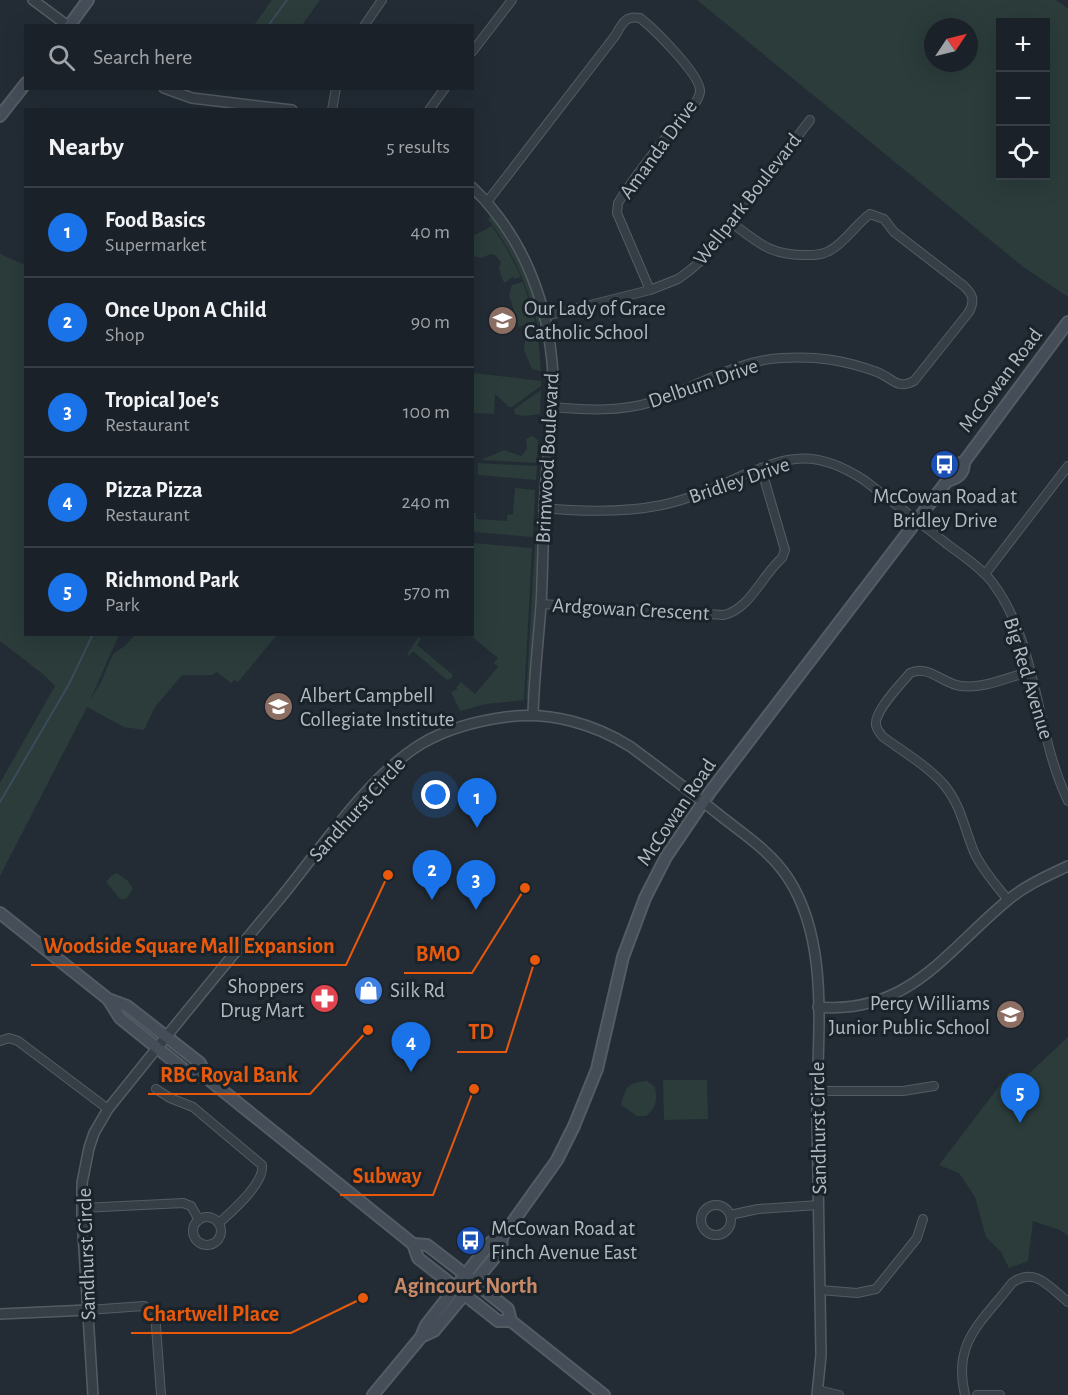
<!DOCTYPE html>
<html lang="en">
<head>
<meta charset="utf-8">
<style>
  :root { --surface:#1a2128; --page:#232930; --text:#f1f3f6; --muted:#9fa3a8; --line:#383e45; --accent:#1a73e8 }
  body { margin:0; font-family:"Alegreya Sans",sans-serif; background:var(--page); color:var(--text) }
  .controls { position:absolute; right:18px; top:18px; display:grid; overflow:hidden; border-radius:0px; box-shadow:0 6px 24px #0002 }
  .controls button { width:54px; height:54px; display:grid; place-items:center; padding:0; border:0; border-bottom:2px solid var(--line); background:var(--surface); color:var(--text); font:30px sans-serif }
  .compass { position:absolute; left:924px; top:18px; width:54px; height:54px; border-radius:50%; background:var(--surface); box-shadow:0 6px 24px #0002; rotate:55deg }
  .you { position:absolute; left:436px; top:795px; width:21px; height:21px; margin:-15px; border:4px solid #fff; border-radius:50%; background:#1a73e8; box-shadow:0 0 0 9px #1a73e833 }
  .badge { display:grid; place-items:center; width:39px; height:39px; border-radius:50%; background:var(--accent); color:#fff; font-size:20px; font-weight:700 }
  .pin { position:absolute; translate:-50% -50px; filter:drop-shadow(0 2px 3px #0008) }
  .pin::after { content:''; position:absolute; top:32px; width:21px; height:18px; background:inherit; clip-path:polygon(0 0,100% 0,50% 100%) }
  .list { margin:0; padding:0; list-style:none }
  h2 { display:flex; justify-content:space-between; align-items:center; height:78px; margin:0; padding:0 24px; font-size:26px }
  h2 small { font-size:20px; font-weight:400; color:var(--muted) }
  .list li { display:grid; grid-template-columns:39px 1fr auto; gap:18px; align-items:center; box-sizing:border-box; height:90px; padding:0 24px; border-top:2px solid var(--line) }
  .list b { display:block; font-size:22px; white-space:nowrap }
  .list p { margin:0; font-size:20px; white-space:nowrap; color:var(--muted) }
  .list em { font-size:20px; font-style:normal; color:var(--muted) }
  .icon { flex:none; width:33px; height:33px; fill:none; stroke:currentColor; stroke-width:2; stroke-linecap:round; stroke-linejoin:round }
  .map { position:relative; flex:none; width:1068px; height:1395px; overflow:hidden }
  .search { position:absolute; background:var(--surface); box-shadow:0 6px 24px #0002; left:24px; top:24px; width:450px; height:66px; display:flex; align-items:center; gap:15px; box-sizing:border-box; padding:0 21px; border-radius:0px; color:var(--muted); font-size:22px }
  .panel { position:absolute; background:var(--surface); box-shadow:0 6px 24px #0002; left:24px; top:108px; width:450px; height:528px; border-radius:0px }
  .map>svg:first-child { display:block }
  .green { fill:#2b3c3b; fill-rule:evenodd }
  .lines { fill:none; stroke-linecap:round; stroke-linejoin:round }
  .stream { stroke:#3a4b5c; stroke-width:2 }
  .minor-casing { stroke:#545c63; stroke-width:10 }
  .tertiary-casing { stroke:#545c63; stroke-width:12 }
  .secondary-casing { stroke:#545c63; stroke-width:14 }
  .minor { stroke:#363e46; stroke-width:8 }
  .tertiary { stroke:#363e46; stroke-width:9 }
  .secondary { stroke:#444d58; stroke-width:10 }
  .labels { text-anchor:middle; stroke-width:6; stroke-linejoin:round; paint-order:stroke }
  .street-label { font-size:21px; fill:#b1b9c2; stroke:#1b232a }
  .poi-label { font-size:21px; fill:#b1b9c2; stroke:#1b232a; text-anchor:start }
  .neighbourhood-label { font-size:22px; font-weight:bold; fill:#c68a68; stroke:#1b232a }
  .leader { fill:none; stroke:#e8590c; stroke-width:2 }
  .callout-dot { fill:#e8590c; stroke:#1b232a; stroke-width:2 }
  .callout-label { font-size:22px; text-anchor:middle; font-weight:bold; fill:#e8590c; stroke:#1b232a; stroke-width:6; stroke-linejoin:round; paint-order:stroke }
</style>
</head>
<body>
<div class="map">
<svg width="1068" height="1395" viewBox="0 0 1068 1395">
  <rect width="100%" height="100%" fill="#232c35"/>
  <!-- green -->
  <g class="green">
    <polygon points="272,0 320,0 302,25 254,25"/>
    <path d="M697 0H1056L1068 9V297L1022 266ZM1000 22H1046V176H1000ZM933 27H969V63H933Z"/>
    <path d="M491 216C504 234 549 306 538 326 528 287 513 251 488 219Z"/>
    <polygon points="492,226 507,249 521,277 514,279 513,277 504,283 499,269 501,262 495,255 490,254 482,258 473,256 473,236"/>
    <polygon points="0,254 25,265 26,634 119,635 90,700 100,684 113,654 126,645 135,635 277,635 238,682 234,680 231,683 217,672 212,675 182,675 155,707 144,730 124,727 87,707 0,876 0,783 55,686 44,675 0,641"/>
    <polygon points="523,282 535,321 519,327 509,295 512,285"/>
    <polygon points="532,337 538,337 541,371 532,369 524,350 525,341"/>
    <polygon points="473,373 541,381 541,386 512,407 509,407 495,394 494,414 473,413"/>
    <polygon points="541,390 540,414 524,416 515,414 514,409"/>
    <polygon points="532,436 538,440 537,463 481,460 504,450 521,456 527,449 526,439"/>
    <polygon points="478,463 537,466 536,480 478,475"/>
    <polygon points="515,488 535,490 533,537 473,532 473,513 476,513 476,519 507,521 507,515 513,514"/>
    <polygon points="473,543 532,548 524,700 486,704 460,711 451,692 458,689 456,688 461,682 475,694 498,667 494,663 498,658 470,635 472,634"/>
    <polygon points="535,543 538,547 530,697 530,699 526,699"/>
    <polygon points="418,638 421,639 417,645 453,675 452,678 447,680 413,651 409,656 407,654"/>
    <polygon points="117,873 128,881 133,889 126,899 120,899 106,882 111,876"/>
    <polygon points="1068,1037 1068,1236 1060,1230 1033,1221 1028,1261 1009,1268 1001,1252 986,1237 975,1197 959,1173 939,1165 1010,1072 1021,1081"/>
    <polygon points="663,1080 707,1080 708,1119 664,1120"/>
    <path d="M647 1081 655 1087C657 1101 657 1106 646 1116H637L621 1105C626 1086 627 1083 647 1081Z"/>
  </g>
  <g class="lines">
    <!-- stream -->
    <g class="stream">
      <polyline points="268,26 287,0"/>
      <polyline points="0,802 69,684 93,634"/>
    </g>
    <defs>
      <g id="minor">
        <polyline points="364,26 382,0"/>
        <polyline points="472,52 512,0"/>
        <polyline points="332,110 336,88"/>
        <polyline points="429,110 445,88"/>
        <path d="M487 202 615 36C622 24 625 15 640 18 653 28 702 76 700 92 698 105 683 114 676 125 656 150 635 175 618 203L617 213 650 290"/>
        <polyline points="546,316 650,290 678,279 689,271 703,259 732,223 810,120"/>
        <path d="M551 407C584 410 620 412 652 402 695 388 736 360 782 358 818 356 844 360 877 372 893 378 896 390 914 381L969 312C975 300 973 295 964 286L894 232 884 219 870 214C855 225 845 243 829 251 822 255 814 255 806 255 770 255 760 244 732 223"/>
        <path d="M544 508C584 512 622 513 662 505 690 499 717 487 743 475 760 469 778 460 796 459 820 456 844 467 864 480 892 502 920 522 947 544 963 556 980 567 992 582 1038 642 1035 733 1068 801"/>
        <polyline points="985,574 1068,466"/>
        <path d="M541 604 724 615C751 608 762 575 782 558L785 550 761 468"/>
        <path d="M1008 900C996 885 984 872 975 854 965 832 962 807 945 786 929 767 904 752 883 737 880 733 877 730 876 725 874 711 901 684 910 673 928 664 943 684 961 686 984 689 1008 677 1029 672"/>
        <polyline points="0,1041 9,1038 18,1041 108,1109"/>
        <path d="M156 1089 170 1098 193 1107 262 1165C265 1183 232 1211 219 1223"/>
        <polyline points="817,1091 903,1091 934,1086"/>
        <circle cx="716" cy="1220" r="15"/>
        <polyline points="82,1208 183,1203 191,1206 199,1220"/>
        <polyline points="730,1215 758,1209 819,1205"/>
        <circle cx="207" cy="1231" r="14"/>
        <polyline points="820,1290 857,1293 876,1289 917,1238 923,1219"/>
        <polyline points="88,1310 144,1306 155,1312 161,1395"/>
        <polyline points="818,1390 839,1395"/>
        <path d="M965 1395C952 1342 982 1322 1012 1283 1035 1266 1049 1287 1068 1302"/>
        <polyline points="977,1395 1000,1395"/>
      </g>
      <g id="tertiary">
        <polyline points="33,0 68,26"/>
        <polyline points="164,88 192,98 292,110"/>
        <path d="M472 187C524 237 549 304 553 375 555 412 547 455 545 493 543 530 543 569 541 606 538 643 534 679 533 715"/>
        <path d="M818 1007C909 1015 947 950 1008 900 1026 885 1047 876 1068 866"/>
        <polyline points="0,1314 88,1310"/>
        <path d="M93 1395 82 1217V1183L89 1148 94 1133 108 1109C164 1039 220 970 278 901 318 853 367 777 421 744 448 728 476 721 506 717 550 711 595 724 631 747 662 770 692 793 722 817 745 835 771 852 788 878 832 945 816 1042 817 1118 818 1197 819 1276 821 1355L817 1395"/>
      </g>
      <g id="secondary">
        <polyline points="69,26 88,0"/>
        <polyline points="0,116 26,83"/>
        <path d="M947 481C958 478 964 474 964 462L1068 322"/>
        <polyline points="0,913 108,999 127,1006 200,1063 207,1078 413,1244 418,1258 498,1321 511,1321"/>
        <polyline points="108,999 120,1018 191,1075 207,1078"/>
        <polyline points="413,1244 427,1245 453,1265 508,1309 511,1321 604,1395"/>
        <path d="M421 1337 434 1331 501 1250 502 1237 557 1160 574 1126 597 1069 623 957 645 898 666 857 710 792 947 481C949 469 952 465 964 462"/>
        <polyline points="373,1395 421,1337 426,1325 491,1242 502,1237"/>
      </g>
    </defs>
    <!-- minor casing -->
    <use href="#minor" class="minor-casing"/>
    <!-- tertiary casing -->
    <use href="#tertiary" class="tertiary-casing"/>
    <!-- secondary casing -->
    <use href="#secondary" class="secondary-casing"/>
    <!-- minor -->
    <use href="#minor" class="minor"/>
    <!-- tertiary -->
    <use href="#tertiary" class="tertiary"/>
    <!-- secondary -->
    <use href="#secondary" class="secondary"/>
  </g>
  <!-- icons -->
  <defs>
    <symbol id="school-disc" viewBox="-11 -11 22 22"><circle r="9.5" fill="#8d6e63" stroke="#1b232a"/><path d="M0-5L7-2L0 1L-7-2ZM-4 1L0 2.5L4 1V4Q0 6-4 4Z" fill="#fff"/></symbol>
    <symbol id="bus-disc" viewBox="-11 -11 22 22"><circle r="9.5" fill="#1a4fb4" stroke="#1b232a"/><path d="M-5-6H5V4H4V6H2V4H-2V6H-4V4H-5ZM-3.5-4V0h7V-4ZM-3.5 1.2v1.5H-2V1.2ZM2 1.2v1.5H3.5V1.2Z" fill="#fff"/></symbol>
    <symbol id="shop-disc" viewBox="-11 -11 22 22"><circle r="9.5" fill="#3f7fe0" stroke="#1b232a"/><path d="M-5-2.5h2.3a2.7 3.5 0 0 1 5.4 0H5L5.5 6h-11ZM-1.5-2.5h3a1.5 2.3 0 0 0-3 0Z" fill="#fff"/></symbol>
    <symbol id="pharmacy-disc" viewBox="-11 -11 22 22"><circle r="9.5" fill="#e0444e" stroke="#1b232a"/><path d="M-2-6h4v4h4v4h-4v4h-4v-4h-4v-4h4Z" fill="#fff"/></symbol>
  </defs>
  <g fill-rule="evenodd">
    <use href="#school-disc" x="486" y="304" width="33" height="33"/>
    <use href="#bus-disc" x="928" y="448" width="33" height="33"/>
    <use href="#school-disc" x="262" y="690" width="33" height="33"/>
    <use href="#shop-disc" x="352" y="974" width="33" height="33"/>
    <use href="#pharmacy-disc" x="308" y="982" width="33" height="33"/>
    <use href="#school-disc" x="994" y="998" width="33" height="33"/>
    <use href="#bus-disc" x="454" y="1224" width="33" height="33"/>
  </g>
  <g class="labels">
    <!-- street labels -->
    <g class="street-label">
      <text transform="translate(658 149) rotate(-54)" y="7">Amanda Drive</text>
      <text transform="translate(747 199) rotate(-52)" y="7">Wellpark Boulevard</text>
      <text transform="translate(1000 380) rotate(-53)" y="7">McCowan Road</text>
      <text transform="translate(703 383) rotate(-19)" y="7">Delburn Drive</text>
      <text transform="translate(547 458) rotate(-87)" y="7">Brimwood Boulevard</text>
      <text transform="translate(739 480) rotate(-19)" y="7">Bridley Drive</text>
      <text transform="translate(631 609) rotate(3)" y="7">Ardgowan Crescent</text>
      <text transform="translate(1029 678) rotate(73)" y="7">Big Red Avenue</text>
      <text transform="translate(357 809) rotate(-48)" y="7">Sandhurst Circle</text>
      <text transform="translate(676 812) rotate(-56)" y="7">McCowan Road</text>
      <text transform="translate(818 1128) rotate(-91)" y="7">Sandhurst Circle</text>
      <text transform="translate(86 1254) rotate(-92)" y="7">Sandhurst Circle</text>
    </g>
    <!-- poi labels -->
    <g class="poi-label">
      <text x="524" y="315">Our Lady of Grace<tspan x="524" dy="24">Catholic School</tspan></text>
      <text x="945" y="503" text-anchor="middle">McCowan Road at<tspan x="945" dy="24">Bridley Drive</tspan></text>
      <text x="300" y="702">Albert Campbell<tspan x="300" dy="24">Collegiate Institute</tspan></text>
      <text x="304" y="993" text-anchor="end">Shoppers<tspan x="304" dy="24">Drug Mart</tspan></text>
      <text x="390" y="997">Silk Rd</text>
      <text x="990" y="1010" text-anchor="end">Percy Williams<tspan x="990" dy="24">Junior Public School</tspan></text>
      <text x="491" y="1235">McCowan Road at<tspan x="491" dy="24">Finch Avenue East</tspan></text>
    </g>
    <!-- neighbourhood labels -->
    <g class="neighbourhood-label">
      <text x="466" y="1293">Agincourt North</text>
    </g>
  </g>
  <!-- callouts -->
  <path class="leader" d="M388 875L346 965H31M525 888L472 973H404M535 960L506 1052H457M368 1030L310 1094H148M474 1089L433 1195H340M363 1298L291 1333H131"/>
  <g class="callout-dot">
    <circle cx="388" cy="875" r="6"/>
    <circle cx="525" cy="888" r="6"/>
    <circle cx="535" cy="960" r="6"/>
    <circle cx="368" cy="1030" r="6"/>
    <circle cx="474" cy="1089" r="6"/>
    <circle cx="363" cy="1298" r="6"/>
  </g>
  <g class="callout-label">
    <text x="189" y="953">Woodside Square Mall Expansion</text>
    <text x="438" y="961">BMO</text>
    <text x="481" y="1039">TD</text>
    <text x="229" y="1082">RBC Royal Bank</text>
    <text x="387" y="1183">Subway</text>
    <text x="211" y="1321">Chartwell Place</text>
  </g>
</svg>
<div class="controls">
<button>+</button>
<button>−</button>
<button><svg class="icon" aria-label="locate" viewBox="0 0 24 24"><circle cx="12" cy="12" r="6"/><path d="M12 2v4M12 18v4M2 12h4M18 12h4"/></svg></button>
</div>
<svg class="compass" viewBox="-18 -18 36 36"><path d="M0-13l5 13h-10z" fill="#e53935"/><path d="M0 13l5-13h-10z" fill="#9fa3a8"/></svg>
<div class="you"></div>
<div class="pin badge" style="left:477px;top:828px">1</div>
<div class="pin badge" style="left:432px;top:900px">2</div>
<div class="pin badge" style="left:476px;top:910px">3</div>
<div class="pin badge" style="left:411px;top:1072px">4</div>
<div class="pin badge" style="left:1020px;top:1123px">5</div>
<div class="search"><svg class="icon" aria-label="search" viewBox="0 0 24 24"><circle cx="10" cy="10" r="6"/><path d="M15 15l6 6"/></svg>Search here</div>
<section class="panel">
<h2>Nearby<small>5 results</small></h2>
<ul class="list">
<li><span class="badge">1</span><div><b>Food Basics</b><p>Supermarket</p></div><em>40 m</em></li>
<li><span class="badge">2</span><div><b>Once Upon A Child</b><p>Shop</p></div><em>90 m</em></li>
<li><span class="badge">3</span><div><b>Tropical Joe's</b><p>Restaurant</p></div><em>100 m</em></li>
<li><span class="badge">4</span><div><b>Pizza Pizza</b><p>Restaurant</p></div><em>240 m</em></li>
<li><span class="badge">5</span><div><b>Richmond Park</b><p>Park</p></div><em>570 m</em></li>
</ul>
</section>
</div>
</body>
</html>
